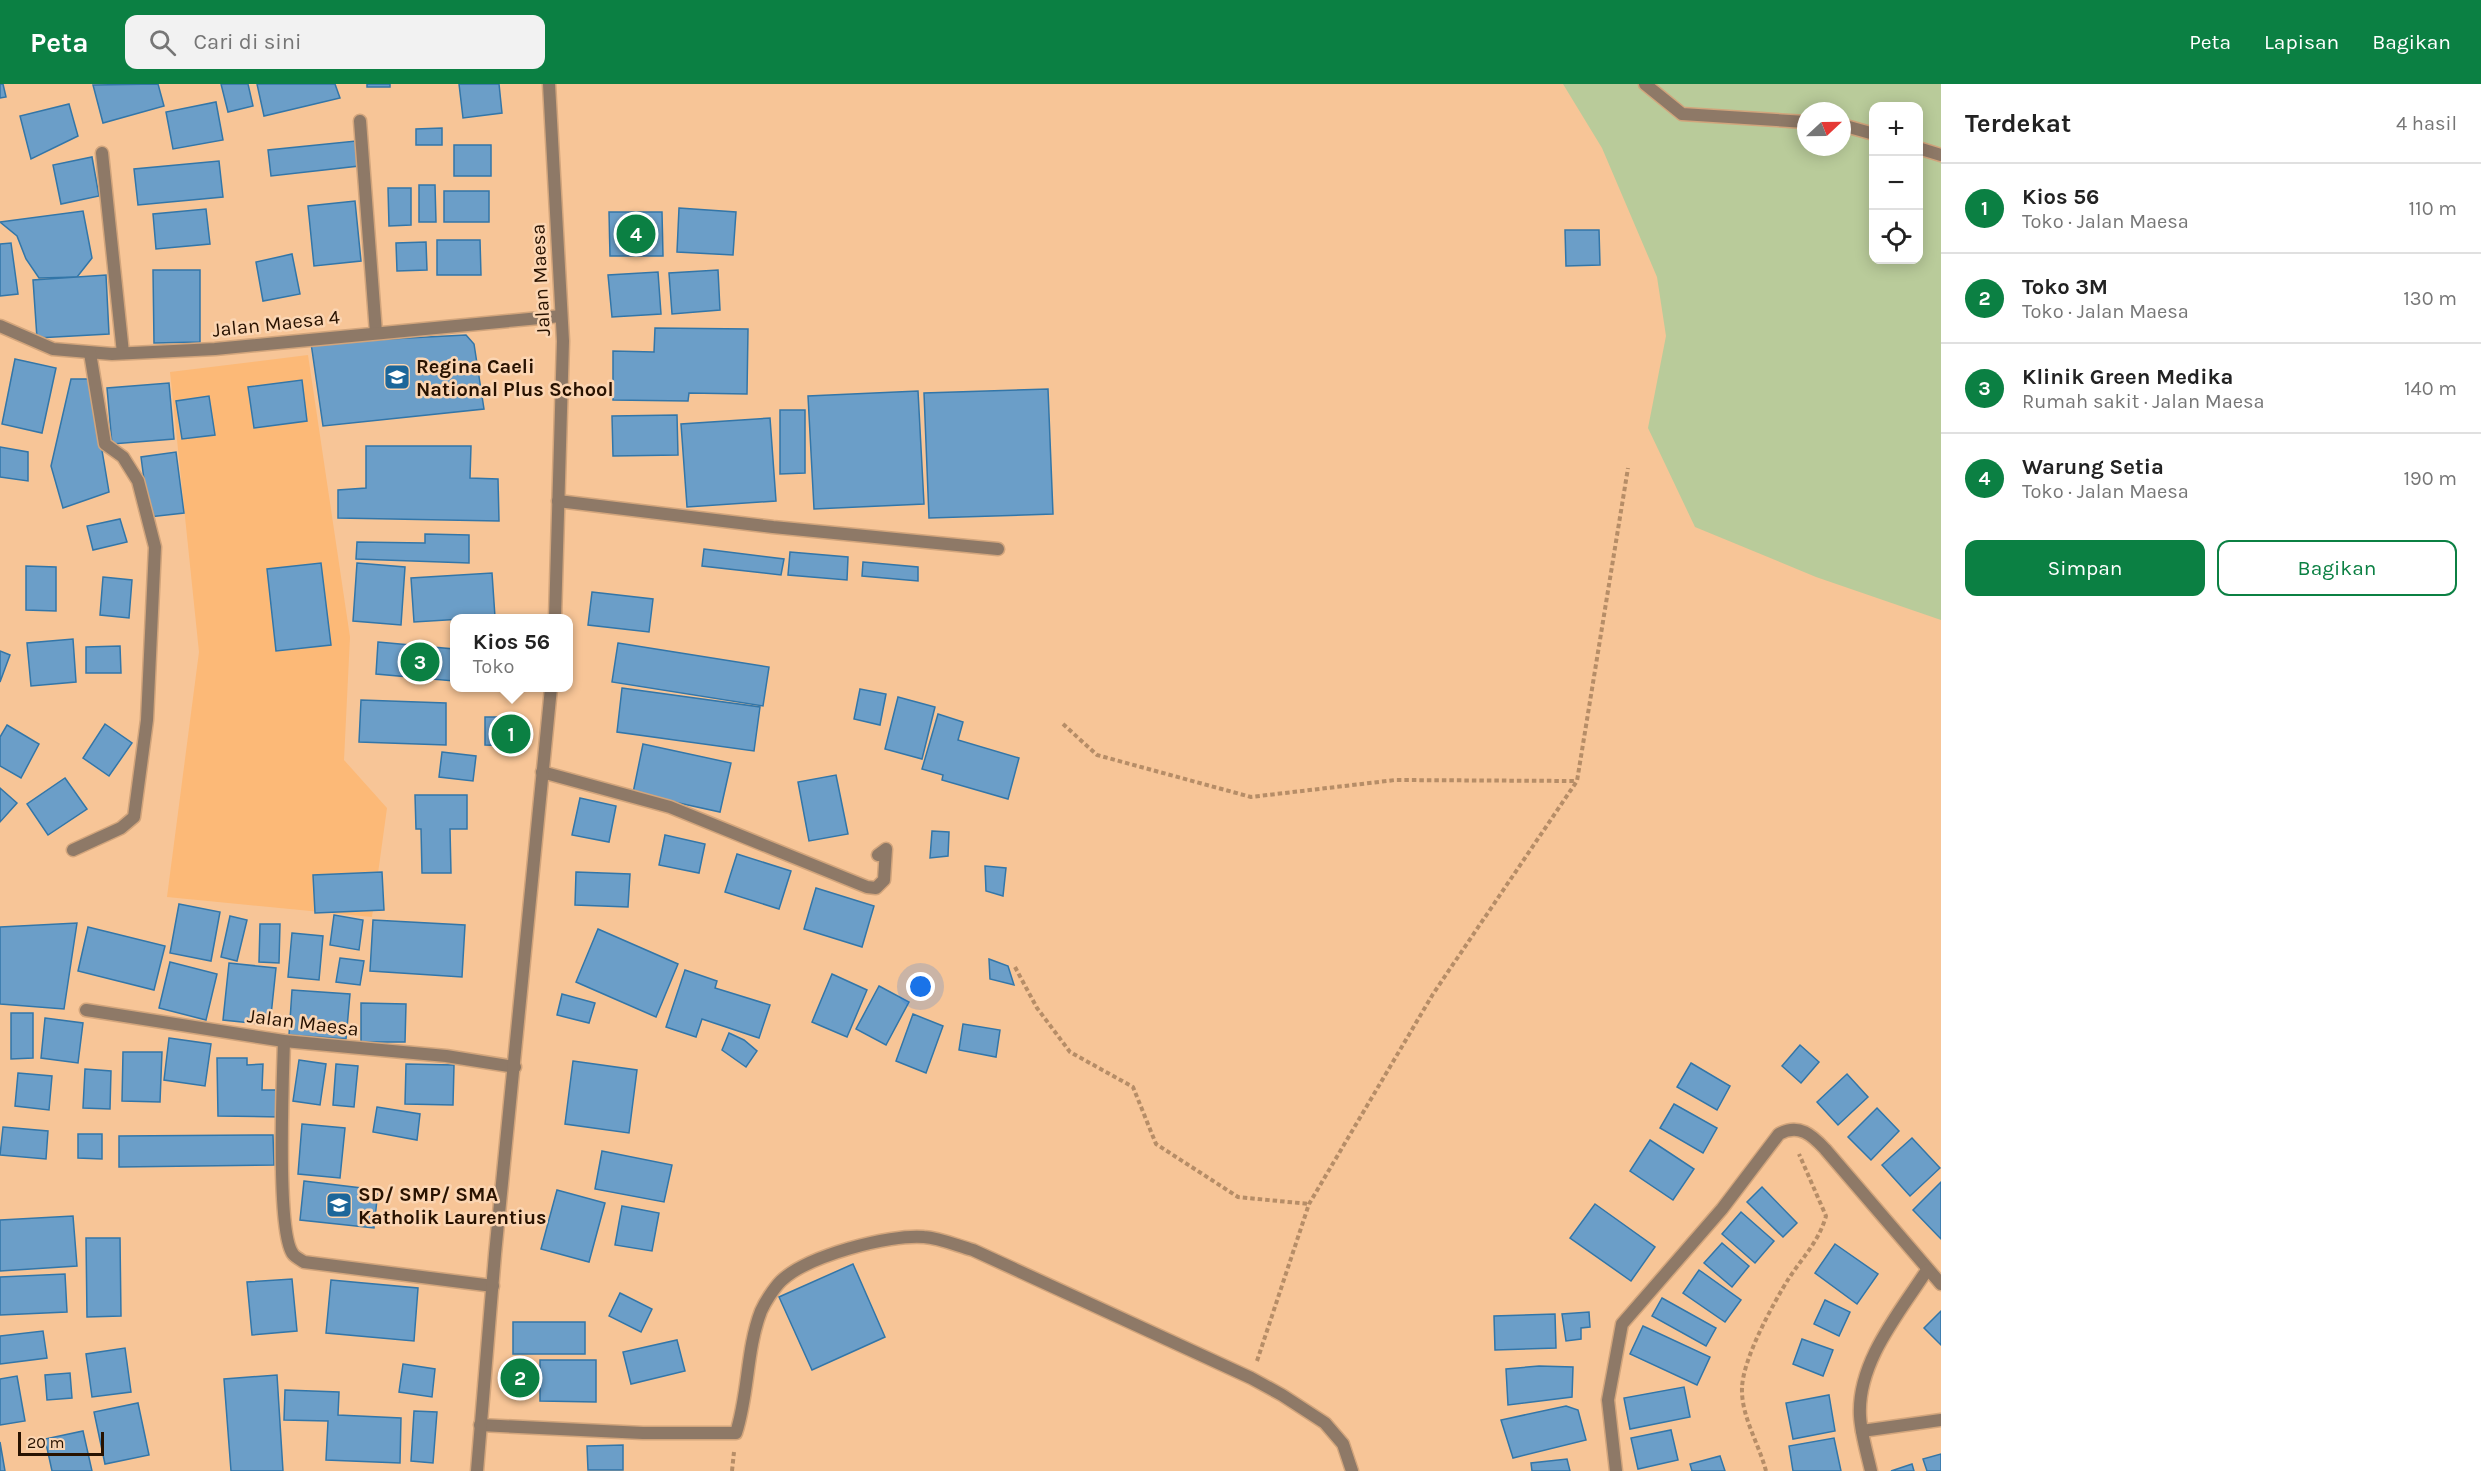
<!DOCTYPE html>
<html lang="id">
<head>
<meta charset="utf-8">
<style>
  :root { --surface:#fff; --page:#f2f2f2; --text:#222; --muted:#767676; --line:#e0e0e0; --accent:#0b8043 }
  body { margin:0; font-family:Karla,sans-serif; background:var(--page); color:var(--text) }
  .controls { position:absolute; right:18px; top:18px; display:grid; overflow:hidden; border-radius:12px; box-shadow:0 3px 15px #0003 }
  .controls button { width:54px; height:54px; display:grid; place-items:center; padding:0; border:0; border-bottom:2px solid var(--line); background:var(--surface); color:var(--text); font:30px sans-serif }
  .compass { position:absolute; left:1797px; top:18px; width:54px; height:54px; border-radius:50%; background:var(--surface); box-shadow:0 3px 15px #0003; rotate:68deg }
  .scale { position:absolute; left:18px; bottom:15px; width:86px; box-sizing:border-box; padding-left:6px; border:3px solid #281200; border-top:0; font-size:16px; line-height:21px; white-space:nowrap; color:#281200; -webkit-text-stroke:4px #fbd5b2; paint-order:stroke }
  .you { position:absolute; left:921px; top:903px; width:21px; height:21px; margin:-15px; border:4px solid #fff; border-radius:50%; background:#1a73e8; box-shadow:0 0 0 9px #1a73e833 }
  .badge { display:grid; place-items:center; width:39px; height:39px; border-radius:50%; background:var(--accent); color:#fff; font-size:20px; font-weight:700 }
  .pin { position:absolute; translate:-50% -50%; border:3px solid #fff; box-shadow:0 2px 6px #0006 }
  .popup { position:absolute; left:450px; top:530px; width:123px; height:78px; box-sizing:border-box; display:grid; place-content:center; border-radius:12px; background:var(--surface); filter:drop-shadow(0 2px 4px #0005); font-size:20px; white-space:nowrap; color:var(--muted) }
  .popup b { font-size:22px; color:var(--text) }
  .popup::after { content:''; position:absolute; left:50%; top:100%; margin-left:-12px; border:12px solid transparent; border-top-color:var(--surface) }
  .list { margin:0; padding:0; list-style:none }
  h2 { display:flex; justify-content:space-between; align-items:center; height:78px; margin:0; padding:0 24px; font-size:26px }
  h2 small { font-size:20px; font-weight:400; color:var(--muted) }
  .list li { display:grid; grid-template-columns:39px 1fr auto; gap:18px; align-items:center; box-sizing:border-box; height:90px; padding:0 24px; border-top:2px solid var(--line) }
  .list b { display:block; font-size:22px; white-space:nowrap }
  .list p { margin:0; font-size:20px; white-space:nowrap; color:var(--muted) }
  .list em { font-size:20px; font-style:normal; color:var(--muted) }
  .actions { display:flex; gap:12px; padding:18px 24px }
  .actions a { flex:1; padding:14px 0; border:2px solid var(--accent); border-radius:12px; text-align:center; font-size:21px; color:var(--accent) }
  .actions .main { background:var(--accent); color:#fff }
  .icon { flex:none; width:33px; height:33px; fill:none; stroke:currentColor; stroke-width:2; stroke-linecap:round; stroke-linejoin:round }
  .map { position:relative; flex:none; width:1941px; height:1387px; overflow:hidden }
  header { display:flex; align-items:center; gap:36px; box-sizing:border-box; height:84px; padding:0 30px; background:var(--accent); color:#fff }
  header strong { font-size:28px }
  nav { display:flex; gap:33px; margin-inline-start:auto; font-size:21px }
  .search { width:420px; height:54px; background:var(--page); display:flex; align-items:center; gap:15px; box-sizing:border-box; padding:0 21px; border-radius:12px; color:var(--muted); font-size:22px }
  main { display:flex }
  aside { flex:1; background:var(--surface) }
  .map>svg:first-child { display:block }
  .built { fill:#fcb977 }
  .green { fill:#b9cb9a; fill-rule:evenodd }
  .building { fill:#6b9ec8; stroke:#3376a8; stroke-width:1.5 }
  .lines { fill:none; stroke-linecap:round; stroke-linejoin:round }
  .service-casing { stroke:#d2a57c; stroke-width:15 }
  .minor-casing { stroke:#d2a57c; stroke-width:15 }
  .tertiary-casing { stroke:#d2a57c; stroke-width:15 }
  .path { stroke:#b68d67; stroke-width:4; stroke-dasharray:4.5 3; stroke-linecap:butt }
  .service { stroke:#8e7967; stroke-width:12 }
  .minor { stroke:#8e7967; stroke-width:12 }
  .tertiary { stroke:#8e7967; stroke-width:12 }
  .labels { text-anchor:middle; stroke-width:5; stroke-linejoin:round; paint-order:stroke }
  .street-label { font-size:20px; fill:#281200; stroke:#fbd5b2 }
  .poi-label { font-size:20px; font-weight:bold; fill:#281200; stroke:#fbd5b2; text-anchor:start }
</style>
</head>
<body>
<header>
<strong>Peta</strong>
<div class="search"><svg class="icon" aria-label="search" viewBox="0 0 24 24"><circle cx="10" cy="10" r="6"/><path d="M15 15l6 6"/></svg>Cari di sini</div>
<nav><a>Peta</a><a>Lapisan</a><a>Bagikan</a></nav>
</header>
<main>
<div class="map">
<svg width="1941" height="1387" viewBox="0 0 1941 1387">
  <rect width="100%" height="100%" fill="#f7c597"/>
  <!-- built -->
  <polygon class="built" points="308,271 350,553 344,676 387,724 372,833 167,813 199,568 170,288"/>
  <!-- green -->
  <path class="green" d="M1563 0H1941V536L1816 493 1695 443 1648 344 1666 252 1657 193 1602 64ZM1874 22H1918V176H1874ZM1806 27H1842V63H1806Z"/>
  <!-- building -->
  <g class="building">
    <polygon points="0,0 3,0 6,13 0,14"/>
    <polygon points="158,0 164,22 103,39 93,1"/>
    <polygon points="221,0 248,0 253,22 228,28"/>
    <polygon points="257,0 335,0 340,14 264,32"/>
    <rect x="367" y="0" width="23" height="3"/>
    <polygon points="459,0 499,0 502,29 463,34"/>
    <polygon points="216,18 223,56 173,65 166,28"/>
    <polygon points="69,20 78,52 31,75 20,32"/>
    <polygon points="442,44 442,61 416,61 416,45"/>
    <polygon points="356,57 359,82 271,92 268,66"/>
    <rect x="454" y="61" width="37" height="31"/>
    <polygon points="92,73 99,112 61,120 53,81"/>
    <polygon points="219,77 223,113 138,121 134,85"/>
    <polygon points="419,101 435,101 436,138 419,138"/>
    <polygon points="388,104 411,104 411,141 389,142"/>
    <rect x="444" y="107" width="45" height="31"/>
    <polygon points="355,117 361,177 314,182 308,122"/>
    <polygon points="679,124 736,128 733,171 677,168"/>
    <polygon points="206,125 210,160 156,165 153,130"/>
    <polygon points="83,127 92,174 77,193 39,194 26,175 17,152 0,138"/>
    <polygon points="609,128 662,128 663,172 610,172"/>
    <polygon points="1565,146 1599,146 1600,181 1566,182"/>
    <polygon points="437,156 480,156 481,191 437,191"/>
    <polygon points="426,158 427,186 397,187 396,159"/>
    <polygon points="11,159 18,210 0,212 0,160"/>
    <polygon points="292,170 300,210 263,217 256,178"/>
    <polygon points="153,186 200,186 200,258 154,259"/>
    <polygon points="718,186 720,226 672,230 669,189"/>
    <polygon points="658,188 661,230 612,233 608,191"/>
    <polygon points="106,191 109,250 37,254 33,196"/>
    <polygon points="655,244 748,245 747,310 689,309 688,317 613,316 613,267 654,268"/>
    <polygon points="466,251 474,260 484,325 323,342 311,259"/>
    <polygon points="15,275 56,284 42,349 2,340"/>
    <polygon points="71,295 90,295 109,408 63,424 51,382"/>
    <polygon points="302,296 307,337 254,344 248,303"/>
    <polygon points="169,299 174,355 112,360 107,304"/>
    <polygon points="1048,305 1053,430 929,434 924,309"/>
    <polygon points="918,307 924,420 814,425 808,312"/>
    <polygon points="209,312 215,351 182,355 176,317"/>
    <polygon points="780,326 805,326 805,389 780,390"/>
    <polygon points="677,331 678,371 613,372 612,332"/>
    <polygon points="770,334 776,417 687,423 681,340"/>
    <polygon points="366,362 471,362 470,394 498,395 499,437 338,434 338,406 366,404"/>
    <polygon points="0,363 28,368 28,397 0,393"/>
    <polygon points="176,368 184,429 149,433 141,373"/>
    <polygon points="120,435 127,458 93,466 87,442"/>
    <polygon points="425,450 469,451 469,479 356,475 357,458 425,459"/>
    <polygon points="704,465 784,475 781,491 702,482"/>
    <polygon points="790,468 848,473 847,496 788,491"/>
    <polygon points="863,478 918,483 918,497 862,492"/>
    <polygon points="321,479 331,561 276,567 267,485"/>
    <polygon points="357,479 405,483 401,541 353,537"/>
    <polygon points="26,482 56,483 56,527 26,526"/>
    <polygon points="492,489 495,533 414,538 411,494"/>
    <polygon points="103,493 132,496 129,534 100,531"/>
    <polygon points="592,508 653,515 649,548 588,541"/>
    <polygon points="73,555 76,598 31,602 27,559"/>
    <polygon points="378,558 454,565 454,597 376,590"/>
    <polygon points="618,559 769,583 763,622 612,598"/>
    <polygon points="120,562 121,589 86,589 86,563"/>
    <polygon points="0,567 10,571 0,598"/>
    <polygon points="622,604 760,623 754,667 617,648"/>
    <polygon points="860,605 886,610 880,641 854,635"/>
    <polygon points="898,613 935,623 922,675 885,665"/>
    <polygon points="361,616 446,619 446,661 359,658"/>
    <polygon points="938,630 963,638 958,656 1019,674 1008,715 942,696 943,691 922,685"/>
    <polygon points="485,633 523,633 521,662 485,661"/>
    <polygon points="105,640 132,659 109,692 83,674"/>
    <polygon points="7,641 39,660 21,694 0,682 0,653"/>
    <polygon points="643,660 731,679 720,728 633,709"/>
    <polygon points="442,668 476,672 473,697 439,693"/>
    <polygon points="836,691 848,750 809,757 798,698"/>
    <polygon points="65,694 87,725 48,751 27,720"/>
    <polygon points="0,704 17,719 0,738"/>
    <polygon points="415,711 467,711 467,745 450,745 451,789 422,789 421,745 416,745"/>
    <polygon points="580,714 616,722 609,758 572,751"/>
    <polygon points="932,747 949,748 948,772 930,774"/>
    <polygon points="665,751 705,760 699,789 659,781"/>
    <polygon points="737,770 791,787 779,825 725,808"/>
    <polygon points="985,782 1006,784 1003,812 986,807"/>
    <polygon points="382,788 384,826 315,829 313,791"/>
    <polygon points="576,788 630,790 628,823 575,821"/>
    <polygon points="816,804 874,822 862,863 804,845"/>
    <polygon points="179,820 220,828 211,877 170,869"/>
    <polygon points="334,831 363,836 359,866 330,861"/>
    <polygon points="230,832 247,836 237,877 221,873"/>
    <polygon points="373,836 465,841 462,893 370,887"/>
    <polygon points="77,839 64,925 0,920 0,843"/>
    <polygon points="260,840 280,840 279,879 259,878"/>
    <polygon points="88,843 165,862 154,906 78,887"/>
    <polygon points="598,845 678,880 656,933 576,898"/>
    <polygon points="292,849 323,852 319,896 288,893"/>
    <polygon points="340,874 364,877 360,901 336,898"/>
    <polygon points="989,875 1008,882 1014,901 990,895"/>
    <polygon points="170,878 217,890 206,936 159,924"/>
    <polygon points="229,879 276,884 270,941 223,936"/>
    <polygon points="685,886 717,897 715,904 770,921 759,954 702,935 696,953 666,943"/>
    <polygon points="832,890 867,906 847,953 812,938"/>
    <polygon points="879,902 909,918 886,961 856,945"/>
    <polygon points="292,906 350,910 346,955 289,951"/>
    <polygon points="562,910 595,919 589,939 557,931"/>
    <polygon points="361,919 406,920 405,958 361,958"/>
    <polygon points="11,929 33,929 33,974 11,975"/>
    <polygon points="913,930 943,942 926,989 896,977"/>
    <polygon points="45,934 83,939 78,979 41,974"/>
    <polygon points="963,940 1000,946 996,973 959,966"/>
    <polygon points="729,949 744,956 757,967 746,983 722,966"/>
    <polygon points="169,954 211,960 205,1002 164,996"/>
    <polygon points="1800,961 1819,978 1801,999 1782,982"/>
    <polygon points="123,968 162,968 160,1018 122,1017"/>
    <polygon points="217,974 247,974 247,981 263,980 262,1006 281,1006 281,1033 218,1032"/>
    <polygon points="299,976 326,980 320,1021 293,1017"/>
    <polygon points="573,977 637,986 629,1049 565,1040"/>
    <polygon points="1691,979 1730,1002 1717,1026 1677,1003"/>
    <polygon points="336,980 358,982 354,1023 333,1021"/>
    <polygon points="406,980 454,981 453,1021 405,1020"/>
    <polygon points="85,985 111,987 110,1025 83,1024"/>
    <polygon points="18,989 52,992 49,1026 15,1022"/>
    <polygon points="1847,990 1868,1013 1838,1041 1817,1018"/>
    <polygon points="1674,1020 1717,1044 1703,1069 1660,1044"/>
    <polygon points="377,1023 420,1030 417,1056 373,1048"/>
    <polygon points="1877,1024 1899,1047 1871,1076 1848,1053"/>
    <polygon points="302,1040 345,1044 340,1094 298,1090"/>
    <polygon points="3,1043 48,1047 46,1075 0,1071"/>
    <polygon points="78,1050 102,1050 102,1075 78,1074"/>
    <polygon points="273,1051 274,1081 119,1083 119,1052"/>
    <polygon points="1912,1054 1940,1084 1910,1112 1882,1081"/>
    <polygon points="1650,1056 1694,1085 1673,1116 1630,1087"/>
    <polygon points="602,1067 672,1081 664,1118 595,1105"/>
    <polygon points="304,1097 378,1106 374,1144 300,1136"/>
    <polygon points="1941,1098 1941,1155 1913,1126"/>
    <polygon points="1762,1103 1797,1139 1783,1153 1747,1118"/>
    <polygon points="557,1106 605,1119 589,1178 541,1165"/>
    <polygon points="1595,1120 1655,1163 1631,1197 1570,1154"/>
    <polygon points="622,1122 659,1129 652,1167 615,1161"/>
    <polygon points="1741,1128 1774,1157 1755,1179 1722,1150"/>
    <polygon points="73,1132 77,1182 0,1187 0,1136"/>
    <polygon points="86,1154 120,1154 121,1232 87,1233"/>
    <polygon points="1722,1159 1749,1182 1732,1203 1704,1179"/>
    <polygon points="1835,1160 1878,1190 1857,1220 1815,1189"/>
    <polygon points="853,1180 885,1253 812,1286 779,1213"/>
    <polygon points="1699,1186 1741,1216 1725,1238 1683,1209"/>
    <polygon points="65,1190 67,1228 0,1231 0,1193"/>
    <polygon points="292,1195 297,1247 252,1251 247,1198"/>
    <polygon points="331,1196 418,1204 414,1257 326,1249"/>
    <polygon points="620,1209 652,1225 641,1248 609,1232"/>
    <polygon points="1662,1214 1716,1244 1706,1262 1652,1232"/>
    <polygon points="1825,1216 1850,1228 1839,1252 1814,1240"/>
    <polygon points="1941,1227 1941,1261 1924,1244"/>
    <polygon points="1589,1228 1590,1243 1581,1244 1581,1255 1566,1257 1562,1230"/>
    <polygon points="1555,1230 1556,1264 1495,1266 1494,1232"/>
    <rect x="513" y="1238" width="72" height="32"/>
    <polygon points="1643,1242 1710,1273 1697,1301 1630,1270"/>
    <polygon points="43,1247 47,1274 0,1280 0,1252"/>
    <polygon points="1802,1255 1833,1266 1823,1292 1793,1280"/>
    <polygon points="677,1256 685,1287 631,1300 623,1268"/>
    <polygon points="125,1264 131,1308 92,1313 86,1270"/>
    <polygon points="540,1276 596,1276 596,1318 540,1317"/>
    <polygon points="403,1280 435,1285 432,1313 399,1308"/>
    <polygon points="509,1281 532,1281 532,1307 508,1306"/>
    <polygon points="1539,1282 1573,1283 1572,1313 1508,1321 1506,1285"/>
    <polygon points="70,1289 72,1314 47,1316 45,1291"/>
    <polygon points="277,1291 283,1387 231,1387 224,1295"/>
    <polygon points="17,1292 25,1337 0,1341 0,1295"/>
    <polygon points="1684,1303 1690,1333 1630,1345 1624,1314"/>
    <polygon points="285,1306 339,1308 338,1331 401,1334 400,1379 326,1376 328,1337 284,1336"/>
    <polygon points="1829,1311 1835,1347 1793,1355 1786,1319"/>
    <polygon points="138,1319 149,1371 105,1380 94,1328"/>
    <polygon points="1566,1322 1578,1326 1586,1356 1513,1374 1501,1336"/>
    <polygon points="414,1327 437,1328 433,1379 411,1377"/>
    <polygon points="1671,1346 1678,1376 1638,1385 1631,1354"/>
    <polygon points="83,1347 92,1387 52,1387 45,1355"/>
    <polygon points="1834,1354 1841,1387 1793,1387 1789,1362"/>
    <polygon points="0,1358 5,1387 0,1387"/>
    <polygon points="623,1361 623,1386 588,1386 587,1362"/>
    <polygon points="1941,1370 1941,1387 1927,1387 1923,1375"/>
    <polygon points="1720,1372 1725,1387 1692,1387 1690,1380"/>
    <polygon points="1567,1375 1570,1387 1532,1387 1531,1379"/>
    <polygon points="1912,1380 1914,1387 1891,1387"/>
  </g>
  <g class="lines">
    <defs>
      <g id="service">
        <polyline points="1645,0 1682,30 1806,38"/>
        <polyline points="1842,41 1874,50"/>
        <polyline points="1918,64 1941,71"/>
      </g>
      <g id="minor">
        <polyline points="360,37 376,249"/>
        <polyline points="102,69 123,269"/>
        <polyline points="0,242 53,265 112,270 215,265 561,232"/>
        <polyline points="558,417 773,443 998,465"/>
        <polyline points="542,688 670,723 867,803 876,804 884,796 886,765 878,771"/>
        <polyline points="73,766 121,744 134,733 147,636 155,463 138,397 123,373 105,360 90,269"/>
        <polyline points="86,926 284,957 446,972 515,983"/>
        <path d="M284 957C283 992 276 1148 293 1170 295 1173 301 1176 304 1178L493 1202"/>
        <path d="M480 1341 643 1349H736C749 1309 746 1266 761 1227 765 1218 774 1204 781 1197 807 1172 889 1150 924 1153 940 1154 958 1162 973 1166L1251 1294 1282 1311 1325 1339 1343 1360 1352 1387"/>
        <polyline points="1862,1347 1941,1336"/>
        <path d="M1616 1387 1608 1316 1622 1240 1722 1125 1779 1050C1799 1039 1812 1051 1825 1065L1941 1200"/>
        <path d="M1871 1387C1867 1369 1861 1350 1860 1332 1857 1278 1900 1228 1927 1186"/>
      </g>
      <g id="tertiary">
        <polyline points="549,0 563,257 555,534"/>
        <polyline points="477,1387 495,1170 551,604"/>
      </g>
    </defs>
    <!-- service casing -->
    <use href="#service" class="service-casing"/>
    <!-- minor casing -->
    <use href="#minor" class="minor-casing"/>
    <!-- tertiary casing -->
    <use href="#tertiary" class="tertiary-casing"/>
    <!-- path -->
    <g class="path">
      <polyline points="1063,640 1097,671 1251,713 1395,696 1576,697"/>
      <polyline points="1015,883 1037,924 1070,968 1133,1003 1156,1060 1238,1113 1309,1120"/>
      <polyline points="1257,1277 1309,1120 1433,910 1577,697 1628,384"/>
      <polyline points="732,1387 734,1368"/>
      <path d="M1766 1387C1759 1360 1741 1332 1742 1304 1743 1274 1773 1220 1789 1194 1803 1173 1819 1157 1826 1132L1799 1070"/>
    </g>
    <!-- service -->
    <use href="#service" class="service"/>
    <!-- minor -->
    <use href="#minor" class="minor"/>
    <!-- tertiary -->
    <use href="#tertiary" class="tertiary"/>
  </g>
  <!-- icons -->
  <defs>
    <symbol id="school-square" viewBox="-11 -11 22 22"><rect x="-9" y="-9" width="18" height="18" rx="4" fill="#1c669a" stroke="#fbd5b2"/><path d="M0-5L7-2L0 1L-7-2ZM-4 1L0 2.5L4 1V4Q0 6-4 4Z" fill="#fff"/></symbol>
  </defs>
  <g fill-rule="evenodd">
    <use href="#school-square" x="382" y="278" width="30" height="30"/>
    <use href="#school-square" x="324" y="1106" width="30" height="30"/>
  </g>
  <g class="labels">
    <!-- street labels -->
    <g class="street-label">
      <text transform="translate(540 196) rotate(-93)" y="7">Jalan Maesa</text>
      <text transform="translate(276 239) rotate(-6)" y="7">Jalan Maesa 4</text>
      <text transform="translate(303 938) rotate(7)" y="7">Jalan Maesa</text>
    </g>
    <!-- poi labels -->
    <g class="poi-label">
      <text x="416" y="289">Regina Caeli<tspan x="416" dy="23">National Plus School</tspan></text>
      <text x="358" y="1117">SD/ SMP/ SMA<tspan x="358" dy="23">Katholik Laurentius</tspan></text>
    </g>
  </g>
</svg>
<div class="controls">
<button>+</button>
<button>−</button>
<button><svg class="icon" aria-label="locate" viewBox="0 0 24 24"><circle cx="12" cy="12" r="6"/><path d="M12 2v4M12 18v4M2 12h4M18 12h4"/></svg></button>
</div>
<svg class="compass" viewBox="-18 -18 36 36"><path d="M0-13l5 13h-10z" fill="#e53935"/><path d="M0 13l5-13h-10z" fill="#767676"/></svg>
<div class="scale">20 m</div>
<div class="you"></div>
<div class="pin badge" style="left:511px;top:650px">1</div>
<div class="popup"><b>Kios 56</b>Toko</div>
<div class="pin badge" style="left:520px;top:1294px">2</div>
<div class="pin badge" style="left:420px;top:578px">3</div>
<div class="pin badge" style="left:636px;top:150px">4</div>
</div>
<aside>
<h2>Terdekat<small>4 hasil</small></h2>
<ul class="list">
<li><span class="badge">1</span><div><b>Kios 56</b><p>Toko · Jalan Maesa</p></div><em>110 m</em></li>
<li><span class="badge">2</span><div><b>Toko 3M</b><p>Toko · Jalan Maesa</p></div><em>130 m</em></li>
<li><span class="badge">3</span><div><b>Klinik Green Medika</b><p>Rumah sakit · Jalan Maesa</p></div><em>140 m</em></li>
<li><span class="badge">4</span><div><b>Warung Setia</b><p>Toko · Jalan Maesa</p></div><em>190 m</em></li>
</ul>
<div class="actions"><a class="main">Simpan</a><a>Bagikan</a></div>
</aside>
</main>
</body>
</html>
